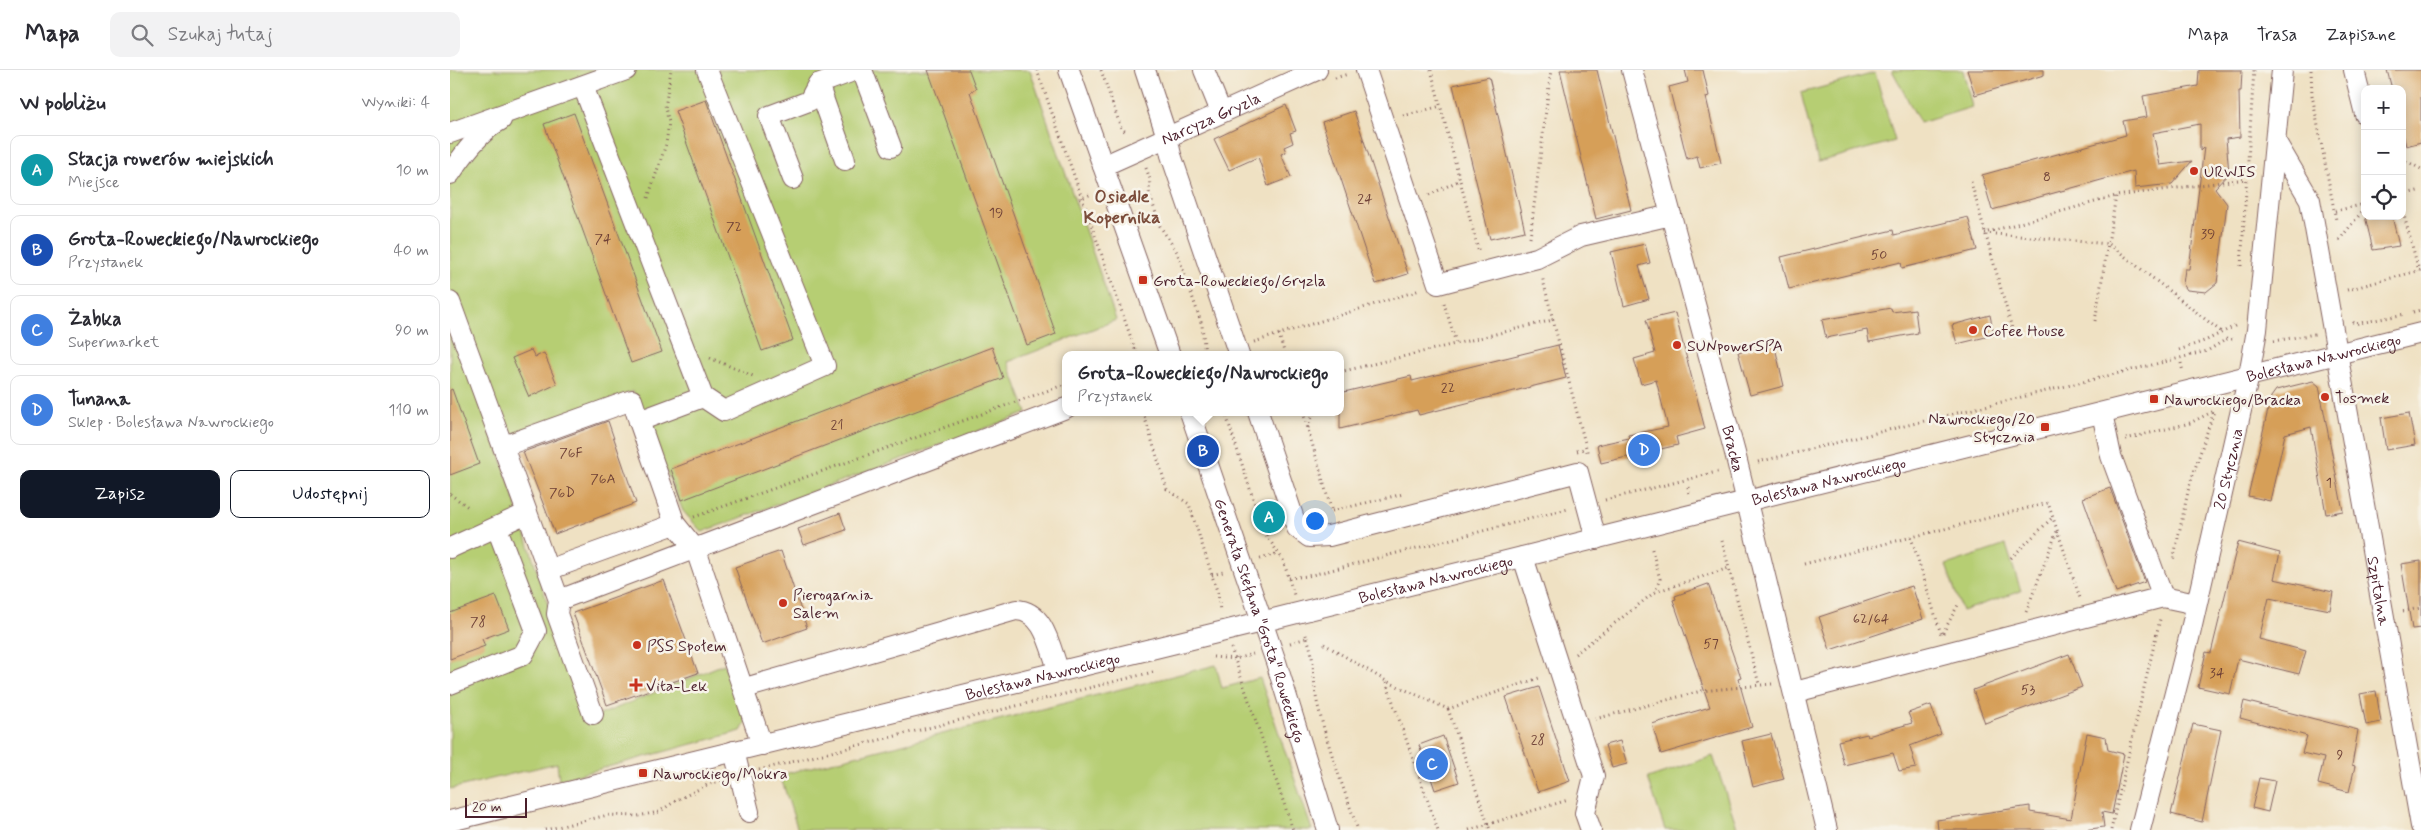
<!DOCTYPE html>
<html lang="pl">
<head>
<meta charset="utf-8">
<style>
  :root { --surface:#fff; --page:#f2f2f3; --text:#2b2b33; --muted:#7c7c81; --line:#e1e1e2; --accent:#111827 }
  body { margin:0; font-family:Mynerve,sans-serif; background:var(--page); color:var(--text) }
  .controls { position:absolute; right:15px; top:15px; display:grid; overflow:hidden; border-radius:10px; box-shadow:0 2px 12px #0003 }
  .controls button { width:45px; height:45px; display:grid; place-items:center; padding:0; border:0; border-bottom:1px solid var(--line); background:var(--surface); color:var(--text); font:25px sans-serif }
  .scale { position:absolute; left:15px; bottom:12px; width:62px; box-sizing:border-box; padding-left:5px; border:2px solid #4a1f2b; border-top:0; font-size:14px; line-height:18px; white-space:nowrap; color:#4a1f2b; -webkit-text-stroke:4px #f7f3e8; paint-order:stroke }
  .you { position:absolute; left:864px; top:450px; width:18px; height:18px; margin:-12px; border:4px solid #fff; border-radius:50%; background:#1a73e8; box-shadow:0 0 0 8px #1a73e833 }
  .badge { display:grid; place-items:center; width:32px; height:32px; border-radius:50%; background:var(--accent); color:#fff; font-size:16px; font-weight:700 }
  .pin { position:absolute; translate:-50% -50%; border:2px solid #fff; box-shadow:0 1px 5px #0006 }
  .popup { position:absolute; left:612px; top:281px; width:282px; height:65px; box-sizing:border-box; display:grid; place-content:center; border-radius:10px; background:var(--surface); filter:drop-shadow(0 1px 4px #0005); font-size:16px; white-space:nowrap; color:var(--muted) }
  .popup b { font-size:19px; color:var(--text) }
  .popup::after { content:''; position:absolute; left:50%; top:100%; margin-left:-10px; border:10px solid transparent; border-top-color:var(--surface) }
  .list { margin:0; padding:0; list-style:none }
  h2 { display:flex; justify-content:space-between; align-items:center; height:65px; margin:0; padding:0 20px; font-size:21px }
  h2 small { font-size:16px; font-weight:400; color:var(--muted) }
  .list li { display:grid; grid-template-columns:32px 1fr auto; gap:15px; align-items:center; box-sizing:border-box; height:70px; margin:0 10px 10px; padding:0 10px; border:1px solid var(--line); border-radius:10px }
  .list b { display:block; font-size:19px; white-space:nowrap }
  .list p { margin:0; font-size:16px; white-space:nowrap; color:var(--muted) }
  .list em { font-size:16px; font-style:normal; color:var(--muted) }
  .actions { display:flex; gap:10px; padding:15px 20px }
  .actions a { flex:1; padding:11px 0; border:1px solid var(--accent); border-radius:10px; text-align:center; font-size:18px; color:var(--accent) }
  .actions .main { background:var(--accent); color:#fff }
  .icon { flex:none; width:28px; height:28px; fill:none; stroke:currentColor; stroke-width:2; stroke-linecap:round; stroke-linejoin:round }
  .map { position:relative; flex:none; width:1971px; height:760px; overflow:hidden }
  header { display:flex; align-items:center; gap:30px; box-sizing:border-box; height:70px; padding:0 25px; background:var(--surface); border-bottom:1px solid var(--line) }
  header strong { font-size:24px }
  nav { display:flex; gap:28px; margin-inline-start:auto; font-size:18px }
  .search { width:350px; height:45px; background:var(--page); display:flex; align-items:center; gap:12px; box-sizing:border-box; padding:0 18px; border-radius:10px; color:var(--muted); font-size:19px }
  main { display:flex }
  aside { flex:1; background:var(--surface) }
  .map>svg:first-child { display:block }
  .green { fill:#b6ce73; stroke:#80764f }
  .building { fill:#d69f58 }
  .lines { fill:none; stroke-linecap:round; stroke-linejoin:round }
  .minor-casing { stroke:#846360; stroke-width:22 }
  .path { stroke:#846360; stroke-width:3; stroke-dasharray:1 4; stroke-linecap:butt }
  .minor { stroke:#fff; stroke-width:20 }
  .poi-dot { fill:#c8321e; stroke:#f7f3e8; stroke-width:2 }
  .labels { text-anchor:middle; stroke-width:5; stroke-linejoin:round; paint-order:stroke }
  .number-label { font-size:14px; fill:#6d3f36 }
  .street-label { font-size:16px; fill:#4a1f2b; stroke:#f7f3e8 }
  .poi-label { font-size:16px; fill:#4a1f2b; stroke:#f7f3e8; text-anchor:start }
  .neighbourhood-label { font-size:18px; font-weight:bold; fill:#7b4c3b; stroke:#f7f3e8 }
</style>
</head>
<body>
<header>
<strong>Mapa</strong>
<div class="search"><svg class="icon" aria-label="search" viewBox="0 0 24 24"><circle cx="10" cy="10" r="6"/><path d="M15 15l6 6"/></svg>Szukaj tutaj</div>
<nav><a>Mapa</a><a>Trasa</a><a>Zapisane</a></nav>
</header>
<main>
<aside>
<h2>W pobliżu<small>Wyniki: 4</small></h2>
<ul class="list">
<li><span class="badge" style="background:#0f9aa8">A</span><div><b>Stacja rowerów miejskich</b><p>Miejsce</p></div><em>10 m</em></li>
<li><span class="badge" style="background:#1a4fb4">B</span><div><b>Grota-Roweckiego/Nawrockiego</b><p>Przystanek</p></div><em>40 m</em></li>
<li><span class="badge" style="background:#3f7fe0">C</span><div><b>Żabka</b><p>Supermarket</p></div><em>90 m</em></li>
<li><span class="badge" style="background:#3f7fe0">D</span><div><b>Tunana</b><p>Sklep · Bolesława Nawrockiego</p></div><em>110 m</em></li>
</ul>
<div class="actions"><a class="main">Zapisz</a><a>Udostępnij</a></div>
</aside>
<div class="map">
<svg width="1971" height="760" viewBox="0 0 1971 760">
  <rect width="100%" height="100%" fill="#f7f3e8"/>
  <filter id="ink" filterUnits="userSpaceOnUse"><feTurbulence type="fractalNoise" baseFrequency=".02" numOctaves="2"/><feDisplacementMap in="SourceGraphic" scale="10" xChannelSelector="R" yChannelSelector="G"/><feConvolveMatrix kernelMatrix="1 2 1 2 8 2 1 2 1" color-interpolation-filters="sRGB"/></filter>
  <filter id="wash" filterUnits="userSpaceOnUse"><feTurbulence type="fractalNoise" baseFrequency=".0096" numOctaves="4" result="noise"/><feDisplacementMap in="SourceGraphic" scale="20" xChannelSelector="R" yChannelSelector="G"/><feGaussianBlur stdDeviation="1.12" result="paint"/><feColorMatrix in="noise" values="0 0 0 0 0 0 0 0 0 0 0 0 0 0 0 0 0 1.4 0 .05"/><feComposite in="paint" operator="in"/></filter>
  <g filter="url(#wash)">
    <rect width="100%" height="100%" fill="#efe1c3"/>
    <!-- green -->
    <g class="green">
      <polygon points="0,0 580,0 666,250 558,292 577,343 252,462 233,441 183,321 46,372 135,651 274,594 296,652 291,661 109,710 107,693 0,719"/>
      <polygon points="1442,0 1513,0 1522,37 1470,53"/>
      <polygon points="1425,3 1445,71 1368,92 1351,23"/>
      <polygon points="1556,475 1571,521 1512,541 1496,495"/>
      <polygon points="766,595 772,618 810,608 862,760 348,760 330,705"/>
      <polygon points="1263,686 1288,760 1215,760 1198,708"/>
    </g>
    <g id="blocks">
      <!-- building -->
      <g class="building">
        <polygon points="478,0 519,0 526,19 520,22 606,264 577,275"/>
        <polygon points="1110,0 1147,0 1181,140 1146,149"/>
        <polygon points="1235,0 1253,0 1259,26 1256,27 1271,93 1250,98 1247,86 1237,89 1219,17 1238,12"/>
        <polygon points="1517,0 1594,0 1594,5 1525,25"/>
        <polygon points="1749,0 1792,0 1791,21 1789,21 1790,67 1776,69 1779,103 1765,118 1777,134 1767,213 1756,222 1737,220 1733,214 1735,199 1739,199 1754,77 1750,81 1750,54 1703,63 1710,95 1742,91 1722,114 1685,118 1684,101 1542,140 1532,105 1676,65 1673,51 1697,47 1693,26 1748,16"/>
        <polygon points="1937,0 1971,0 1971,72 1956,76 1952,60 1952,19 1942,19"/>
        <polygon points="1039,7 1075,161 1040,169 1003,15"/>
        <polygon points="256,30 343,270 312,281 225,41"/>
        <polygon points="836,35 846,61 840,63 843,73 834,77 836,82 831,84 841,107 818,116 808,87 779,100 764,69"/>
        <polygon points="904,41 958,204 926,214 872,52"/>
        <polygon points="124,43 212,282 181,293 94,54"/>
        <polygon points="1915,146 1942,146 1949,176 1923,180"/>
        <polygon points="1518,147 1527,180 1452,198 1451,192 1339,219 1331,187 1443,160 1444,165"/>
        <polygon points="1195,174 1200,193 1189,196 1199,229 1174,236 1161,182"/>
        <polygon points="1441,238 1442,242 1465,239 1468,263 1419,272 1417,260 1376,268 1372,250"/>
        <polygon points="1225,243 1255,359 1226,367 1228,375 1151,393 1147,375 1179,368 1178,365 1218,357 1206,310 1191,314 1184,289 1205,283 1196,250"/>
        <polygon points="1540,245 1544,265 1507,274 1502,255"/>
        <polygon points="1324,273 1334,316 1300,325 1288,282"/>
        <polygon points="1108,275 1116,308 969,345 967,340 890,359 890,323 961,306 962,311"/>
        <polygon points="542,277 553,308 232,430 221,399"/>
        <polygon points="81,280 85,287 94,283 107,314 79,327 62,288"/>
        <polygon points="1863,311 1869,316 1893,441 1876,444 1861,357 1835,364 1820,431 1798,426 1821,327 1826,320"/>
        <polygon points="2,319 29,394 0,405 0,320"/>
        <polygon points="1959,343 1965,375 1936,380 1931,348"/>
        <polygon points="158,351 186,433 105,464 73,382"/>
        <polygon points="1660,418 1695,512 1666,522 1633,428"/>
        <polygon points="390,443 396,460 354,475 348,459"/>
        <polygon points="1788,472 1830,483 1824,509 1883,522 1880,540 1819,528 1809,569 1856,581 1849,604 1788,589 1780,624 1748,617 1756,582 1761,583"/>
        <polygon points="331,481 357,558 312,574 285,497"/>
        <polygon points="1971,491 1971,558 1962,559 1951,494"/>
        <polygon points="214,510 248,603 157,635 123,543"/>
        <polygon points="1258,514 1291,607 1288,608 1302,657 1211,684 1202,654 1260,637 1223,530 1226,529 1225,526"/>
        <polygon points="1462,516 1473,549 1380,580 1369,547"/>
        <polygon points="46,526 59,559 32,569 35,576 0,589 0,543"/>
        <polygon points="1619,584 1632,617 1535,653 1523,620"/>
        <polygon points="1089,617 1120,711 1088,722 1056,627"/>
        <polygon points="1926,621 1931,652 1916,655 1910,624"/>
        <polygon points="1794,631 1908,660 1902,695 1905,696 1899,722 1868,714 1874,688 1852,683 1857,666 1790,648"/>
        <polygon points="1481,635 1491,664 1460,676 1466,698 1449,701 1443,683 1394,695 1388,671 1417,664 1418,666 1462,653 1458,643"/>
        <polygon points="1743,654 1771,660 1752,752 1721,744"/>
        <polygon points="1637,663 1656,667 1658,680 1674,684 1662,744 1652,742 1654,757 1634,760 1488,760 1487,750 1580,736 1580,742 1621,749"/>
        <polygon points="1321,664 1334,709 1303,717 1292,671"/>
        <polygon points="993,666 1009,712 985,720 980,705 985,695 974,690 969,675"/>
        <polygon points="1170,671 1177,694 1162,698 1155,675"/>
        <polygon points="1809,708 1825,711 1818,742 1802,738"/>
      </g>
    </g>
  </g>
  <g filter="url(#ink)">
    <use href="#blocks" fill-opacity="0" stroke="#846360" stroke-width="1"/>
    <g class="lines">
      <defs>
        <g id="minor">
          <polyline points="412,0 441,77"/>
          <polyline points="619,0 720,285"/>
          <polyline points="695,0 717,67 721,85 789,285"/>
          <polyline points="754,0 771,42"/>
          <polyline points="916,0 988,214 1087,188 1131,166 1221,145"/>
          <path id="s1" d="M1182 0 1285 383 1377 760"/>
          <polyline points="1904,0 1915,44"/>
          <polyline points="368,14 395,90"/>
          <polyline points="133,16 253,327"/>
          <polyline points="0,63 176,0"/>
          <path id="s2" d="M1826 72 1860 130 1971 756"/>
          <path id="s3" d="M653 96 867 0"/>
          <path d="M0 104C13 85 30 61 51 50"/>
          <polyline points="343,109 319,46 359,31 368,14 406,0"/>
          <polyline points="0,232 109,530 107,544 143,644"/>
          <path id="s4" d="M740 342 826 592 878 760"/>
          <polyline points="808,342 847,458 859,467 879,466 1128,402 1146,469"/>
          <polyline points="1652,343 1661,386 1713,527"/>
          <polyline points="189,351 225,454 246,480 312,675"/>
          <polyline points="54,376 182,330 189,351 253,327 274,341 375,296 257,0"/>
          <polyline points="0,478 77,443"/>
          <polyline points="1073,487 1144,706 1135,743 1141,760"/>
          <polyline points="98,500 225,454"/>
          <polyline points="109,530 616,338"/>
          <polyline points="0,614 73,585 86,561 47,458"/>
          <path d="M295 618 566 540C595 541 600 578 609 602"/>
          <polyline points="1345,622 1713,527 1746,534"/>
          <polyline points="284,681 299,742"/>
          <path id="s5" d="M0 751 811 552 1971 263"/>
          <path id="s6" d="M1690 760 1740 564 1799 305 1807 260 1832 0"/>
        </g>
      </defs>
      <!-- minor casing -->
      <use href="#minor" class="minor-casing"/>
      <!-- path -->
      <g class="path">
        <polyline points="587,0 687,285"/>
        <polyline points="651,0 671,58 677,63"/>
        <polyline points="981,0 1029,183"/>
        <polyline points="1861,0 1862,25 1886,150"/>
        <polyline points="885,8 898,4"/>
        <polyline points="953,46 991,36"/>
        <polyline points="1952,89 1971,99"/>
        <polyline points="696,98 700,109 699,122 710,156 727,182 752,255 755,285"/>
        <polyline points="1521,112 1565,269"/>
        <polyline points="979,125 1010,110"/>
        <polyline points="1952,125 1971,120"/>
        <polyline points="198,128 216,74 219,52 215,38 221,0"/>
        <polyline points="629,129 642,124"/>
        <polyline points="1952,138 1969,201"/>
        <polyline points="1885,141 1915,134"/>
        <polyline points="1538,162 1666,126 1796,109"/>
        <polyline points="1535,163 1659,174 1773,263"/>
        <polyline points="1080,168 1101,0"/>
        <polyline points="1889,170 1915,138"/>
        <polyline points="1791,196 1804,0"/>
        <polyline points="1897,220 1971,200"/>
        <polyline points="994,233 1006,273"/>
        <polyline points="1963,242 1971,240"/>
        <polyline points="1103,250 1138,385"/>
        <polyline points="1645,251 1666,126"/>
        <polyline points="1903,252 1905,254 1955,244"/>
        <polyline points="829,264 835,285"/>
        <polyline points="1824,271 1865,264"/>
        <polyline points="804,272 970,220"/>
        <polyline points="1729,280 1757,270 1787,255"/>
        <polyline points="260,288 303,306"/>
        <polyline points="1731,293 1733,302"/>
        <polyline points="890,302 1103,250 1092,206"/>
        <polyline points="693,342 717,419 739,434 768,524 770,541"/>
        <polyline points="775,342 814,462 833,490 844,525"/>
        <polyline points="853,342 882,442"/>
        <polyline points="858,358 864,342"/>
        <polyline points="1676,369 1740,353 1764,341 1739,417 1723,491"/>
        <polyline points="1127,381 1136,378"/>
        <polyline points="1308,392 1730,288 1757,281 1777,269 1785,269"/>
        <polyline points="1238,417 1239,426"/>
        <polyline points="0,424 18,437"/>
        <polyline points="1155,430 1271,401"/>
        <polyline points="882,441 953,424"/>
        <polyline points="244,447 616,314"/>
        <polyline points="1461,467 1491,564"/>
        <polyline points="1272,471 1309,614"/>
        <polyline points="1561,488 1603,447"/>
        <polyline points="810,489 829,483"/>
        <polyline points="1354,494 1598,433 1630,528"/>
        <polyline points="762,505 773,502"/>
        <polyline points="839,508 858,506 1118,439"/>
        <polyline points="1205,522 1279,498"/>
        <polyline points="1953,541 1971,538"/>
        <polyline points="1576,542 1607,461"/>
        <polyline points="1493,563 1509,533"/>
        <path d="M857 568C866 590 862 613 868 636 878 678 894 719 908 760"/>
        <polyline points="840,573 857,568 855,562"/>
        <polyline points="874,574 936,611 998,639 1092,607"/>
        <polyline points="781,578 843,760"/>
        <polyline points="1125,584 1205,522 1210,509 1201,476"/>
        <polyline points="763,587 785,589 803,584"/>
        <polyline points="936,612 988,760"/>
        <polyline points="998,639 1040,760"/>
        <polyline points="1145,649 1251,621 1322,614"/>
        <polyline points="309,700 703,602"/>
        <polyline points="95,760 158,745 188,746 209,742 227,730 257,715 272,710"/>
        <polyline points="1019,760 1118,730"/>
        <polyline points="1661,760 1710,549"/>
      </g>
      <!-- minor -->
      <use href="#minor" class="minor"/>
    </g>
  </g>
  <!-- markers -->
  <g class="poi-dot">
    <circle cx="1744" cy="101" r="5"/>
    <rect x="688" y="205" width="10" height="10" rx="2.5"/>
    <circle cx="1523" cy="260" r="5"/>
    <circle cx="1227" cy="275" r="5"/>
    <circle cx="1875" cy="327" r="5"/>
    <rect x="1699" y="324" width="10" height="10" rx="2.5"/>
    <rect x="1590" y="352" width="10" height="10" rx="2.5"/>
    <circle cx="333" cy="533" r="5"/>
    <circle cx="187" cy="575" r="5"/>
    <path d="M183.5 607.5h5v5h5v5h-5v5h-5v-5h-5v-5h5z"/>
    <rect x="188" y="698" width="10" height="10" rx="2.5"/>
  </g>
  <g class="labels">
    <!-- number labels -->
    <g class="number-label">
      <text x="1597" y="111">8</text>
      <text x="915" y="133">24</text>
      <text x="546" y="147">19</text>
      <text x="284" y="161">72</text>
      <text x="1758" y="168">39</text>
      <text x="153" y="173">74</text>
      <text x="1429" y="189">50</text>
      <text x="998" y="322">22</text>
      <text x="387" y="359">21</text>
      <text x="121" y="387">76F</text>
      <text x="153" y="413">76A</text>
      <text x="1879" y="417">1</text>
      <text x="112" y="427">76D</text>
      <text x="1421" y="553">62/64</text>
      <text x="28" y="556">78</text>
      <text x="1261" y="578">57</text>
      <text x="1767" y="607">34</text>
      <text x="1578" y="624">53</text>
      <text x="1088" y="674">28</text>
      <text x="1890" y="689">9</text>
    </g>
    <!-- street labels -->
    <g class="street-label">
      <text dy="6" stroke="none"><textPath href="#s3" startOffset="118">Narcyza Gryzla</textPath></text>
      <text dy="6" stroke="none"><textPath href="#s5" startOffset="1930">Bolesława Nawrockiego</textPath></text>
      <text dy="6" stroke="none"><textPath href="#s1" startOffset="392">Bracka</textPath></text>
      <text dy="6" stroke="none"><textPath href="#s6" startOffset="372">20 Stycznia</textPath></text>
      <text dy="6" stroke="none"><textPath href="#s5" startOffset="1420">Bolesława Nawrockiego</textPath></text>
      <text dy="6" stroke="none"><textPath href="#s5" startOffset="1015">Bolesława Nawrockiego</textPath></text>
      <text dy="6" stroke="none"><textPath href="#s2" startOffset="464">Szpitalna</textPath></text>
      <text dy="6" stroke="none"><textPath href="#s4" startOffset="220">Generała Stefana "Grota" Roweckiego</textPath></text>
      <text dy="6" stroke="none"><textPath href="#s5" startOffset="610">Bolesława Nawrockiego</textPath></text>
    </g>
    <!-- poi labels -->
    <g class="poi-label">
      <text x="1754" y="107">URWIS</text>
      <text x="703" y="216">Grota-Roweckiego/Gryzla</text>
      <text x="1533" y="266">Cofee House</text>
      <text x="1237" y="281">SUNpowerSPA</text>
      <text x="1885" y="333">Tosmek</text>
      <text x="1714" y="335">Nawrockiego/Bracka</text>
      <text x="1585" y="354" text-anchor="end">Nawrockiego/20<tspan x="1585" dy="18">Stycznia</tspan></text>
      <text x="343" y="530">Pierogarnia<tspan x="343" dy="18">Salem</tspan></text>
      <text x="197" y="581">PSS Społem</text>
      <text x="196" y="621">Vita-Lek</text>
      <text x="203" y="709">Nawrockiego/Mokra</text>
    </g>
    <!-- neighbourhood labels -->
    <g class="neighbourhood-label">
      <text x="672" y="132">Osiedle<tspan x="672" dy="21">Kopernika</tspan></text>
    </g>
  </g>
</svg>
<div class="controls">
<button>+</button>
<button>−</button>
<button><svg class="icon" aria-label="locate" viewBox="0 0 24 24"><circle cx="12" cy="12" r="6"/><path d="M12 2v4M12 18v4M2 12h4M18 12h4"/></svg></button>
</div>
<div class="scale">20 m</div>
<div class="you"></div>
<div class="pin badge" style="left:819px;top:447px;background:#0f9aa8">A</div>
<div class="pin badge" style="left:753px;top:381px;background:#1a4fb4">B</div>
<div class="popup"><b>Grota-Roweckiego/Nawrockiego</b>Przystanek</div>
<div class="pin badge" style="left:982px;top:694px;background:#3f7fe0">C</div>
<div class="pin badge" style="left:1194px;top:380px;background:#3f7fe0">D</div>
</div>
</main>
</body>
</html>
